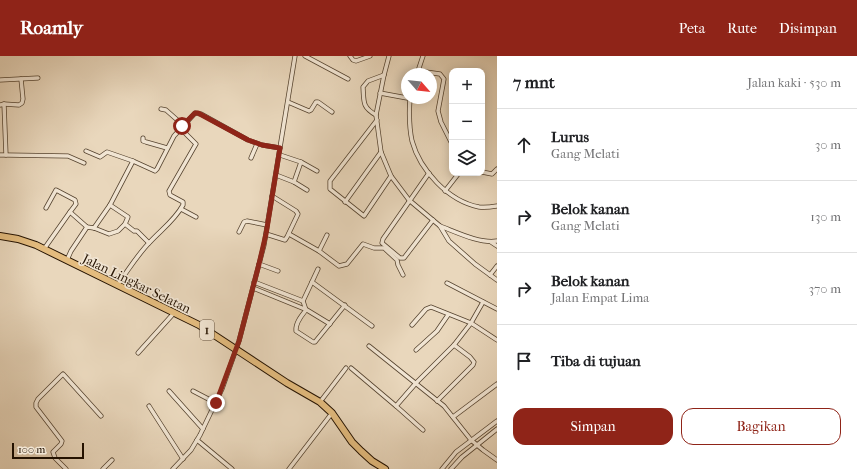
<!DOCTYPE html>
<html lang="id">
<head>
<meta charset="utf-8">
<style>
  :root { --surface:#fff; --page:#f6f6f6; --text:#202124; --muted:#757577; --line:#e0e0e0; --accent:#8f2418 }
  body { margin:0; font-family:"IM FELL French Canon",serif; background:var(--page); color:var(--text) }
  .controls { position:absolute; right:12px; top:12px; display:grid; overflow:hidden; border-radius:8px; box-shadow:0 2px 10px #0003 }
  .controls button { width:36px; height:36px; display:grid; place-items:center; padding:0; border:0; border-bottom:1px solid var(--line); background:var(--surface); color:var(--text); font:20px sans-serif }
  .compass { position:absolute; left:401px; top:12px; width:36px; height:36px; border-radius:50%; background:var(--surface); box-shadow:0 2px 10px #0003; rotate:118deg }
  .scale { position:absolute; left:12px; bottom:10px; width:72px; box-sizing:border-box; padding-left:4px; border:2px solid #241200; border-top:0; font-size:11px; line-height:14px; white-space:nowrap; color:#241200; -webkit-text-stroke:3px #f1e5d3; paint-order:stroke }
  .stop { position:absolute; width:12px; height:12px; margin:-9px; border:3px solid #8f2418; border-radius:50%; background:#fff }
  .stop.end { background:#8f2418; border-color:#fff; box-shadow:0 1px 4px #0008 }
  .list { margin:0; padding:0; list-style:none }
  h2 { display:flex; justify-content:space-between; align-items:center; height:52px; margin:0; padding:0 16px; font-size:17px }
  h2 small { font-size:13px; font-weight:400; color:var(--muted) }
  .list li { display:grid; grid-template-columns:26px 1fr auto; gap:12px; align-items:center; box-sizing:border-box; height:72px; padding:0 16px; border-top:1px solid var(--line) }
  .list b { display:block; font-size:15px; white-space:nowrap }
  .list p { margin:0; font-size:13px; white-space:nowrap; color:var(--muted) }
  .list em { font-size:13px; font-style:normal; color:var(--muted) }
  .actions { display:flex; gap:8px; padding:12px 16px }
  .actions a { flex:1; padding:9px 0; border:1px solid var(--accent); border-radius:12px; text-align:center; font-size:14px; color:var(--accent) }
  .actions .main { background:var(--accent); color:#fff }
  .icon { flex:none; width:22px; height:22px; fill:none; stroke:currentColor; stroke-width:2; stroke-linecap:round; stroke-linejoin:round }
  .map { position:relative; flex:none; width:497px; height:413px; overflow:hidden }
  header { display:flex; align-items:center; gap:24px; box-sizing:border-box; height:56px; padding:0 20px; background:var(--accent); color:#fff }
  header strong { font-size:19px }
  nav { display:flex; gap:22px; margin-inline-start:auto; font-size:14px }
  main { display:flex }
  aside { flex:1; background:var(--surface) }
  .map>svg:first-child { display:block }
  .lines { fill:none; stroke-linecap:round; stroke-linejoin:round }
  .minor-casing { stroke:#55432f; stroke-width:5 }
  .trunk-casing { stroke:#241200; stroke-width:8 }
  .minor { stroke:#f1e5d3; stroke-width:3.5 }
  .trunk { stroke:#e4bc7e; stroke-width:6 }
  .route { stroke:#8f2418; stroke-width:5 }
  .labels { text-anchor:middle; stroke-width:3.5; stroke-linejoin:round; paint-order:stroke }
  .shield { fill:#f1e5d3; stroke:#62513f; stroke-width:1 }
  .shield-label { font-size:12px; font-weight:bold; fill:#241200 }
  .street-label { font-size:13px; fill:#241200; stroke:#f1e5d3 }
</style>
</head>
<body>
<header>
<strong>Roamly</strong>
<nav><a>Peta</a><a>Rute</a><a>Disimpan</a></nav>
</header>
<main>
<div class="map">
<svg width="497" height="413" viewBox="0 0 497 413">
  <rect width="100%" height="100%" fill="#e9d7bc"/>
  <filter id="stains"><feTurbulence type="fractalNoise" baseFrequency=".005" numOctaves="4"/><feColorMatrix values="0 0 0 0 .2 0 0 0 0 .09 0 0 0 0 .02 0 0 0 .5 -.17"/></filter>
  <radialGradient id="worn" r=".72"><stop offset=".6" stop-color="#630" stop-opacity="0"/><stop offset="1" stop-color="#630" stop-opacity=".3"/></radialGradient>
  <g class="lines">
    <defs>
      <g id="minor">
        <polyline points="305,0 348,23"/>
        <polyline points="350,0 353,4 356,5 370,0"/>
        <polyline points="389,0 384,19 376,59 381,96 391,120 409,144 440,170 449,185 475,208 497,224"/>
        <polyline points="419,15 440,18 444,23 438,55 441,66 452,88"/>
        <polyline points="417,18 423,0"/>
        <polyline points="0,24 38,22"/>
        <polyline points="380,37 407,42"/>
        <path d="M410 42C409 56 409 71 412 85 420 114 448 145 479 151 485 152 491 151 497 150"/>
        <polyline points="288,46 309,55 311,54 316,46 318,46 332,56"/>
        <polyline points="4,48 19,49 22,47 23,43 21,23"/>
        <polyline points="0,49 4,48 6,99 0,99"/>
        <polyline points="161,53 166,54 183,69"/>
        <path d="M376 59C362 51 364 46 363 31L368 25 384 19"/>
        <polyline points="377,64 330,125 330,133 364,160 391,120"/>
        <polyline points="143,82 143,85 146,86 167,92"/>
        <polyline points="86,95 100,101 107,96 133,105"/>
        <polyline points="6,99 68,100 84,107"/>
        <polyline points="280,99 301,106 317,115"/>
        <polyline points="251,102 257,88"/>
        <polyline points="482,116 492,118 497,113"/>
        <polyline points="429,117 383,183 382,187 400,202 404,202 433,164"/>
        <polyline points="276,119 294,126 307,134"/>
        <polyline points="294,126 301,106"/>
        <polyline points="445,135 459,117"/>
        <polyline points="345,146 381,96"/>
        <polyline points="110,149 128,161 125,168"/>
        <polyline points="46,152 56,134 75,144 76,148 70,156 87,171 94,172 109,178 118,175 125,168 134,175 137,175 149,187"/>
        <polyline points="181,153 196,161"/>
        <path d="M440 170C456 176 480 188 497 185"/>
        <polyline points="94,172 110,149 133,105 155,115 157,113 174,80 195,57 201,58 248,84 262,89 280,92"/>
        <polyline points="239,176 244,166 247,165 267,169"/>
        <polyline points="266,178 285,184 287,181 298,158 296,155 272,140"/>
        <polyline points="289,178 319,195 339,210 347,208 363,188 374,192 384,192 397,204 398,209 403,219"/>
        <polyline points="491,186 497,190"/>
        <polyline points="44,193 70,156"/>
        <polyline points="319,195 327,179"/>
        <polyline points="67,204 71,195 87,171"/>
        <polyline points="259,208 278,215"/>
        <polyline points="490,219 497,210"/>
        <polyline points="254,226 303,245"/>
        <polyline points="312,226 372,270"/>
        <polyline points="447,227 497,253"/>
        <path d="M117 229C128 215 137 199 150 186 161 174 175 164 183 149V146L170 139 169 135 196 88 180 72"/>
        <polyline points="253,232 307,254 330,268"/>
        <path d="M306 254C302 259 295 267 296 275L313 286H315L345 249"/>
        <polyline points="306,254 303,245 318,213"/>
        <polyline points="412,269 426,253 431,251 471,267 497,284"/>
        <polyline points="369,290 444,350 471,384 483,394 497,404"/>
        <polyline points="416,294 437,275 448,259"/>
        <polyline points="138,297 174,257"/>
        <polyline points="351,312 396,350"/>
        <polyline points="169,335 203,373"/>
        <polyline points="193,335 216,347"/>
        <polyline points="437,345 473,309 474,306 470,301 454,289"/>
        <polyline points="320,346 346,312"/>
        <polyline points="149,350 183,403"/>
        <polyline points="453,361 497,328"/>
        <polyline points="423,374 396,350 416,327 454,289 471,267 483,246"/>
        <polyline points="197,384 232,413"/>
        <polyline points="66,413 55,402 53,396 61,388 62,385 36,351 36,347 38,343 63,318 101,360"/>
        <polyline points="103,413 112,404"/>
        <polyline points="173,413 191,394 200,379 222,333 239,285 264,189 295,0"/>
        <polyline points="289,413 332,357"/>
        <polyline points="442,413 456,396 497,365"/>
        <polyline points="451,413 462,401 497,373"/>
      </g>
      <polyline id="trunk" points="0,180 18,183 36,189 199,269 287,327 320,346 332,357 352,386 361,395 372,405 385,413"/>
    </defs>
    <!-- minor casing -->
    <use href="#minor" class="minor-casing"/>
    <!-- trunk casing -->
    <use href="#trunk" class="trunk-casing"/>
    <!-- minor -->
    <use href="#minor" class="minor"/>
    <!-- trunk -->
    <use href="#trunk" class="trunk"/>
  </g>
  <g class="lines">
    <!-- route -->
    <polyline class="route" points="182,70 195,57 198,57 248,84 262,89 280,92 266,178 259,208 239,285 216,347"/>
  </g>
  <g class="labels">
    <!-- shield labels -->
    <rect class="shield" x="200" y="264" width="14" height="20" rx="3"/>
    <g class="shield-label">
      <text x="207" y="278">1</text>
    </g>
    <!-- street labels -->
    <g class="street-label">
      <text transform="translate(137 227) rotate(26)" y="5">Jalan Lingkar Selatan</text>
    </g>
  </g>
  <rect width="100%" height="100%" filter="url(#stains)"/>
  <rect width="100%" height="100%" fill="url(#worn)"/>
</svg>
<div class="controls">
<button>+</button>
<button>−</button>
<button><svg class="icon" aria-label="layers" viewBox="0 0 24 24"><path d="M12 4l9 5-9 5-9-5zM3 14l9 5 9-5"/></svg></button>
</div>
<svg class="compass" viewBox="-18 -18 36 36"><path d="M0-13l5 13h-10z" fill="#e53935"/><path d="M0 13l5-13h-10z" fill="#757577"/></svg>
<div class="scale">100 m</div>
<div class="stop" style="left:182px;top:70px"></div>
<div class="stop end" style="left:216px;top:347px"></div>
</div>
<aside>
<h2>7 mnt<small>Jalan kaki · 530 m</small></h2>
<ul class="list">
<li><svg class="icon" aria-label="ahead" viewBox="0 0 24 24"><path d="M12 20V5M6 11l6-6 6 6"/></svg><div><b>Lurus</b><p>Gang Melati</p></div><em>30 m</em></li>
<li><svg class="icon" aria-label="right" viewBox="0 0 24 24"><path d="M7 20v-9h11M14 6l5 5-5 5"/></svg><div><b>Belok kanan</b><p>Gang Melati</p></div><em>130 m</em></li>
<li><svg class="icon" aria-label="right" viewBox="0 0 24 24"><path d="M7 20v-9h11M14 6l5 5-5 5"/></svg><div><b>Belok kanan</b><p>Jalan Empat Lima</p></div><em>370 m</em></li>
<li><svg class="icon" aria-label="arrive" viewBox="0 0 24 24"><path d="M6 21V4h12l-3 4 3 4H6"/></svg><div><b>Tiba di tujuan</b></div></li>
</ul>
<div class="actions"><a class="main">Simpan</a><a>Bagikan</a></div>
</aside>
</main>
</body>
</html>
